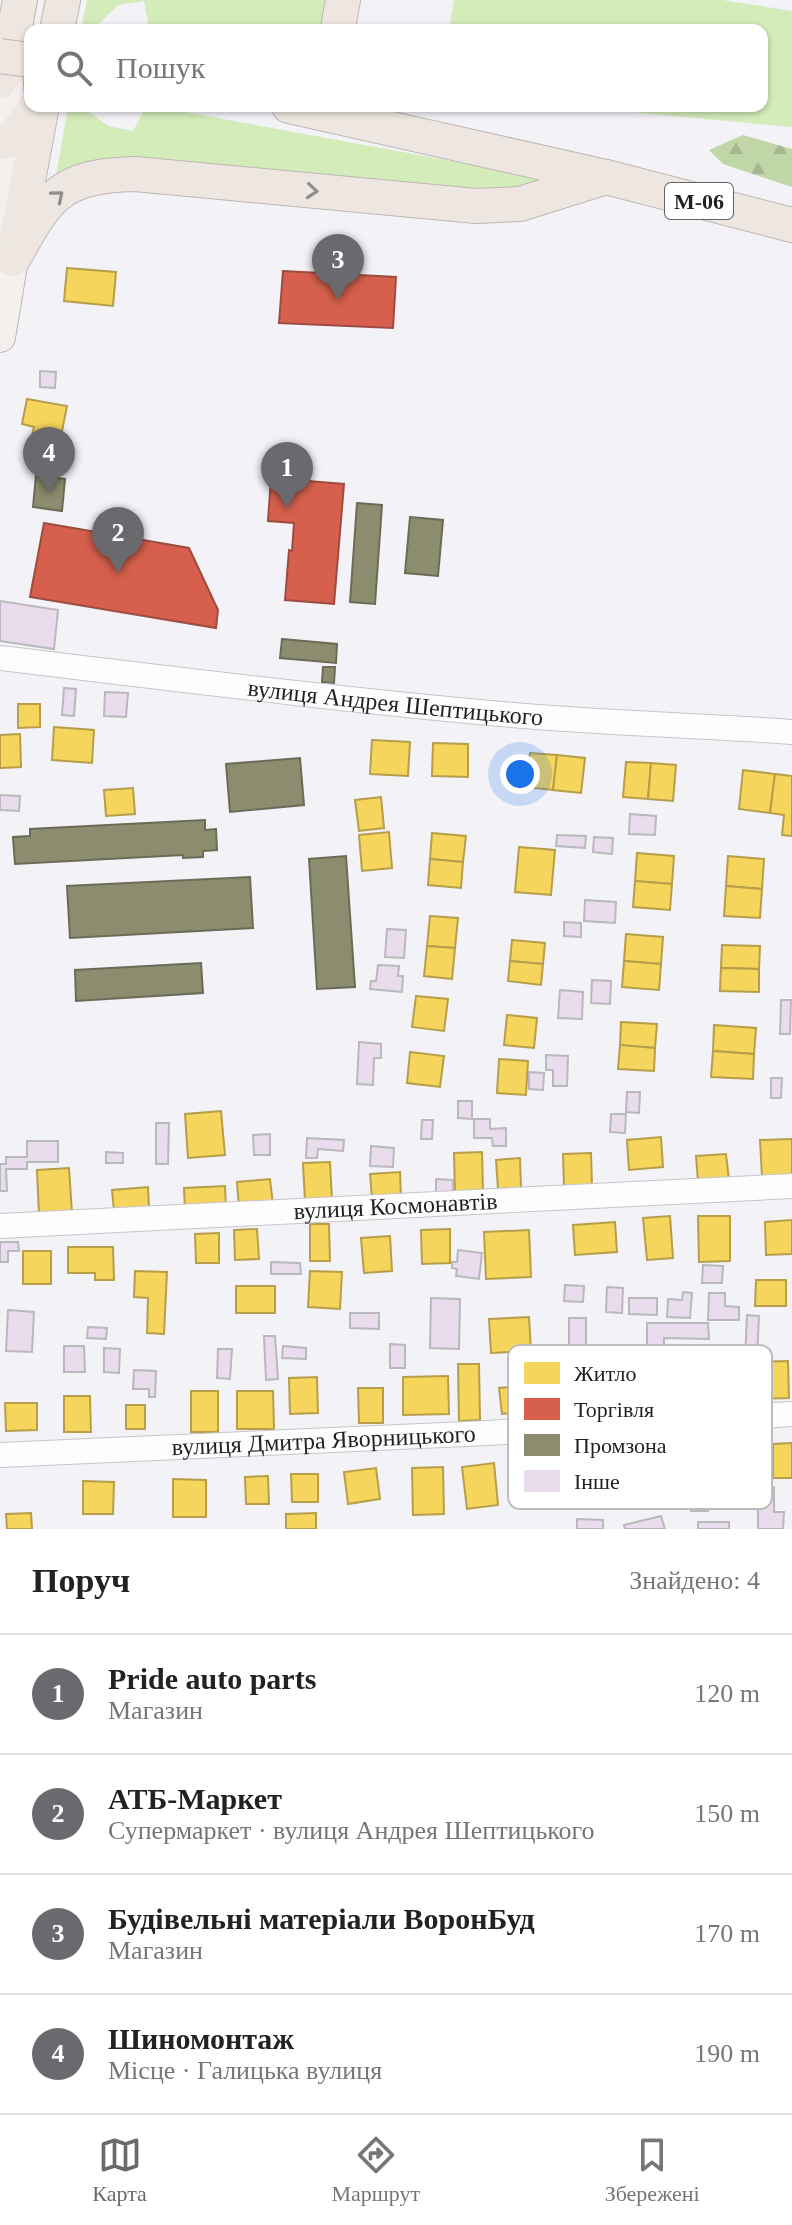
<!DOCTYPE html>
<html lang="uk">
<head>
<meta charset="utf-8">
<style>
  :root { --surface:#fff; --page:#f2f2f2; --text:#222; --muted:#767676; --line:#e0e0e0; --accent:#6a696d }
  body { margin:0; font-family:Georgia,serif; background:var(--page); color:var(--text) }
  .you { position:absolute; left:520px; top:774px; width:28px; height:28px; margin:-20px; border:6px solid #fff; border-radius:50%; background:#1a73e8; box-shadow:0 0 0 12px #1a73e833 }
  .badge { display:grid; place-items:center; width:52px; height:52px; border-radius:50%; background:var(--accent); color:#fff; font-size:26px; font-weight:700 }
  .pin { position:absolute; translate:-50% -66px; filter:drop-shadow(0 2px 4px #0008) }
  .pin::after { content:''; position:absolute; top:42px; width:28px; height:24px; background:inherit; clip-path:polygon(0 0,100% 0,50% 100%) }
  .list { margin:0; padding:0; list-style:none }
  h2 { display:flex; justify-content:space-between; align-items:center; height:104px; margin:0; padding:0 32px; font-size:34px }
  h2 small { font-size:26px; font-weight:400; color:var(--muted) }
  .list li { display:grid; grid-template-columns:52px 1fr auto; gap:24px; align-items:center; box-sizing:border-box; height:120px; padding:0 32px; border-top:2px solid var(--line) }
  .list b { display:block; font-size:30px; white-space:nowrap }
  .list p { margin:0; font-size:26px; white-space:nowrap; color:var(--muted) }
  .list em { font-size:26px; font-style:normal; color:var(--muted) }
  .icon { flex:none; width:44px; height:44px; fill:none; stroke:currentColor; stroke-width:2; stroke-linecap:round; stroke-linejoin:round }
  .map { position:relative; flex:none; width:792px; height:1529px; overflow:hidden }
  .search { position:absolute; background:var(--surface); box-shadow:0 2px 6px #0004; left:24px; right:24px; top:24px; height:88px; display:flex; align-items:center; gap:20px; box-sizing:border-box; padding:0 28px; border-radius:16px; color:var(--muted); font-size:30px }
  .sheet { height:584px; background:var(--surface) }
  nav { display:flex; justify-content:space-around; align-items:center; box-sizing:border-box; height:112px; border-top:2px solid var(--line); background:var(--surface); font-size:22px; color:var(--muted) }
  nav a { display:grid; justify-items:center; gap:4px }
  nav .on { color:var(--accent) }
  .map>svg:first-child { display:block }
  .green { fill:#d4ebba }
  .forest { fill:url(#forest-firs) }
  .homes { fill:#f6d55c; stroke:#b69e4b; stroke-width:2 }
  .shops { fill:#d6604d; stroke:#9f4c40; stroke-width:2 }
  .industry { fill:#8c8c6e; stroke:#6c6b58; stroke-width:2 }
  .building { fill:#e8dced; stroke:#b9b8bc; stroke-width:2 }
  .lines { fill:none; stroke-linecap:round; stroke-linejoin:round }
  .minor-casing { stroke:#c6c5ca; stroke-width:26 }
  .major-casing { stroke:#beb7b3; stroke-width:32 }
  .highway-casing { stroke:#beb7b3; stroke-width:36 }
  .minor { stroke:#fdfdfe; stroke-width:24 }
  .major { stroke:#f5f0ed; stroke-width:30 }
  .highway { stroke:#eee7e1; stroke-width:34 }
  .highway-bridge-casing { stroke:#beb7b3; stroke-width:36; stroke-linecap:butt }
  .highway-bridge { stroke:#eee7e1; stroke-width:34 }
  .oneway { stroke:#918d8c }
  .labels { text-anchor:middle; stroke-width:8; stroke-linejoin:round; paint-order:stroke }
  .shield { fill:#fff; stroke:#636265; stroke-width:2 }
  .shield-label { font-size:22px; font-weight:bold; fill:#201f23 }
  .street-label { font-size:24px; fill:#201f23; stroke:#fff }
  .key { fill:#fff; stroke:#bcbcbd; stroke-width:2 }
  .key-label { font-size:22px; fill:#201f23 }
</style>
</head>
<body>
<div class="map">
<svg width="792" height="1529" viewBox="0 0 792 1529">
  <defs>
    <pattern id="forest-firs" width="22" height="20" patternUnits="userSpaceOnUse" patternTransform="scale(2)"><rect width="22" height="20" fill="#c1d6a7"/><path d="M5 1l3.5 6h-7zM16 11l3.5 6h-7z" fill="#a6b78f"/></pattern>
  </defs>
  <rect width="100%" height="100%" fill="#f2f2f7"/>
  <!-- green -->
  <g class="green">
    <polygon points="87,0 329,0 326,23 323,30 149,30 144,1 118,5 99,24 96,30 81,30"/>
    <polygon points="454,0 722,0 792,11 792,127 632,112 602,106 762,106 762,30 449,30"/>
    <polygon points="68,106 89,106 89,112 108,126 133,131 146,106 152,106 555,180 522,192 55,182"/>
  </g>
  <!-- forest -->
  <polygon class="forest" points="743,135 792,149 792,187 723,164 709,150"/>
  <!-- homes -->
  <g class="homes">
    <polygon points="67,268 116,272 113,306 64,301"/>
    <polygon points="27,399 67,406 60,441 32,435 34,427 22,424"/>
    <polygon points="18,704 40,704 40,727 18,728"/>
    <polygon points="54,727 94,730 92,763 52,760"/>
    <polygon points="20,734 21,767 0,768 0,735"/>
    <polygon points="372,740 410,742 408,776 370,774"/>
    <polygon points="433,743 468,744 468,777 432,776"/>
    <polygon points="530,753 557,755 553,790 526,787"/>
    <polygon points="557,755 585,758 581,793 553,790"/>
    <polygon points="626,762 651,763 648,799 623,797"/>
    <polygon points="651,763 676,765 673,801 648,799"/>
    <polygon points="743,770 775,774 770,813 739,809"/>
    <polygon points="775,774 792,776 792,836 782,835 784,815 770,813"/>
    <polygon points="133,788 135,814 106,816 104,790"/>
    <polygon points="381,797 384,828 359,831 355,800"/>
    <polygon points="389,832 392,868 362,871 359,835"/>
    <polygon points="432,833 466,836 463,862 430,859"/>
    <polygon points="519,847 555,850 551,895 515,892"/>
    <polygon points="637,853 674,856 672,884 635,881"/>
    <polygon points="728,856 764,859 762,889 726,886"/>
    <polygon points="430,859 463,862 461,888 428,885"/>
    <polygon points="635,881 672,884 670,910 633,907"/>
    <polygon points="726,886 762,889 760,918 724,916"/>
    <polygon points="430,916 458,918 455,948 427,946"/>
    <polygon points="626,934 663,937 661,964 624,961"/>
    <polygon points="512,940 545,943 543,964 510,961"/>
    <polygon points="722,945 760,946 759,969 721,968"/>
    <polygon points="427,946 455,948 452,979 424,976"/>
    <polygon points="510,961 543,964 541,985 508,981"/>
    <polygon points="624,961 661,964 659,990 622,987"/>
    <polygon points="721,968 759,969 759,992 720,991"/>
    <polygon points="416,996 448,999 444,1031 412,1027"/>
    <polygon points="507,1015 537,1018 534,1048 504,1045"/>
    <polygon points="621,1022 657,1024 655,1048 620,1045"/>
    <polygon points="714,1025 756,1028 754,1054 713,1051"/>
    <polygon points="620,1045 655,1048 654,1071 618,1069"/>
    <polygon points="713,1051 754,1054 753,1079 711,1077"/>
    <polygon points="410,1052 444,1056 440,1087 407,1083"/>
    <polygon points="499,1059 528,1061 526,1095 497,1093"/>
    <polygon points="221,1111 225,1155 188,1158 185,1114"/>
    <polygon points="661,1137 663,1167 629,1170 627,1140"/>
    <polygon points="792,1139 792,1175 762,1177 760,1140"/>
    <polygon points="482,1152 483,1193 455,1194 454,1153"/>
    <polygon points="591,1153 592,1186 564,1186 563,1154"/>
    <polygon points="726,1154 729,1180 698,1182 696,1156"/>
    <polygon points="520,1158 521,1188 498,1189 496,1160"/>
    <polygon points="330,1162 332,1201 305,1202 303,1163"/>
    <polygon points="69,1168 72,1213 39,1215 37,1170"/>
    <polygon points="400,1172 401,1198 372,1199 370,1174"/>
    <polygon points="270,1179 273,1205 239,1208 237,1182"/>
    <polygon points="225,1186 226,1208 185,1210 184,1188"/>
    <polygon points="148,1187 149,1208 114,1211 112,1190"/>
    <polygon points="670,1216 673,1258 647,1260 643,1218"/>
    <polygon points="698,1216 730,1216 730,1261 699,1262"/>
    <polygon points="792,1220 792,1254 766,1255 765,1222"/>
    <polygon points="615,1222 617,1252 575,1255 573,1225"/>
    <polygon points="310,1224 329,1224 330,1261 310,1261"/>
    <polygon points="257,1229 259,1259 235,1260 234,1230"/>
    <polygon points="450,1229 450,1263 422,1264 421,1230"/>
    <polygon points="529,1230 531,1277 486,1279 484,1232"/>
    <polygon points="219,1233 219,1263 196,1263 195,1234"/>
    <polygon points="390,1236 392,1271 364,1273 361,1238"/>
    <polygon points="68,1247 113,1247 114,1280 95,1280 95,1273 68,1273"/>
    <rect x="23" y="1251" width="28" height="33"/>
    <polygon points="135,1271 167,1272 164,1334 147,1333 148,1298 134,1297"/>
    <polygon points="310,1271 342,1272 340,1309 308,1307"/>
    <polygon points="756,1280 786,1280 786,1306 755,1306"/>
    <rect x="236" y="1286" width="39" height="27"/>
    <polygon points="529,1317 531,1351 491,1353 489,1319"/>
    <polygon points="788,1361 789,1398 758,1399 757,1362"/>
    <polygon points="458,1364 479,1364 480,1420 459,1421"/>
    <polygon points="448,1376 449,1414 403,1415 403,1377"/>
    <polygon points="317,1377 318,1413 290,1414 289,1378"/>
    <polygon points="531,1385 534,1411 502,1414 499,1388"/>
    <polygon points="358,1388 383,1388 383,1423 359,1423"/>
    <rect x="191" y="1391" width="27" height="41"/>
    <polygon points="237,1391 273,1391 274,1429 237,1429"/>
    <polygon points="64,1396 90,1396 91,1432 64,1432"/>
    <polygon points="5,1403 37,1403 37,1430 6,1431"/>
    <rect x="126" y="1405" width="19" height="24"/>
    <polygon points="792,1443 792,1478 773,1478 773,1444"/>
    <polygon points="494,1463 498,1505 467,1509 462,1467"/>
    <polygon points="443,1467 444,1514 413,1515 412,1468"/>
    <polygon points="376,1468 380,1499 348,1504 344,1472"/>
    <polygon points="291,1474 318,1474 318,1502 292,1502"/>
    <polygon points="268,1476 269,1504 246,1504 245,1477"/>
    <polygon points="173,1479 206,1480 206,1517 173,1517"/>
    <polygon points="83,1481 114,1482 113,1514 83,1514"/>
    <polygon points="31,1513 32,1529 7,1529 6,1514"/>
    <polygon points="316,1513 316,1529 286,1529 286,1514"/>
  </g>
  <!-- shops -->
  <g class="shops">
    <polygon points="283,271 396,277 393,328 279,323"/>
    <polygon points="271,478 344,484 334,604 285,600 289,550 292,551 294,523 268,521"/>
    <polygon points="44,523 189,548 218,610 216,628 30,597"/>
  </g>
  <!-- industry -->
  <g class="industry">
    <polygon points="36,475 65,479 62,511 33,507"/>
    <polygon points="357,503 382,505 375,604 350,602"/>
    <polygon points="410,517 443,520 438,576 405,573"/>
    <polygon points="282,639 337,644 336,663 280,658"/>
    <polygon points="323,667 335,667 334,683 322,682"/>
    <polygon points="300,758 304,805 230,812 226,764"/>
    <polygon points="205,820 205,830 216,829 217,850 203,851 203,857 183,858 183,855 15,864 13,837 30,836 30,829"/>
    <polygon points="346,856 355,987 317,989 309,859"/>
    <polygon points="250,877 253,928 70,938 67,886"/>
    <polygon points="201,963 203,993 76,1001 75,970"/>
  </g>
  <!-- building -->
  <g class="building">
    <polygon points="40,371 56,372 55,388 40,387"/>
    <polygon points="0,601 58,610 54,649 0,641"/>
    <polygon points="64,688 76,689 74,716 62,715"/>
    <polygon points="105,692 128,693 126,717 104,716"/>
    <polygon points="0,795 20,796 19,811 0,810"/>
    <polygon points="630,814 656,816 655,835 629,834"/>
    <polygon points="557,835 586,836 585,848 556,846"/>
    <polygon points="594,837 613,838 612,854 593,852"/>
    <polygon points="585,900 616,902 615,923 584,921"/>
    <polygon points="564,922 581,923 581,937 564,936"/>
    <polygon points="387,929 406,930 404,958 385,957"/>
    <polygon points="378,965 399,966 398,976 403,976 402,992 370,989 371,981 376,981"/>
    <polygon points="592,980 611,981 610,1004 591,1003"/>
    <polygon points="560,990 583,992 582,1019 558,1018"/>
    <polygon points="781,1000 791,1000 790,1034 780,1034"/>
    <polygon points="359,1042 381,1044 381,1058 374,1058 373,1085 357,1084"/>
    <polygon points="546,1055 568,1056 567,1086 553,1086 553,1070 546,1070"/>
    <polygon points="529,1072 544,1073 543,1090 529,1089"/>
    <polygon points="771,1078 782,1078 781,1098 771,1098"/>
    <polygon points="627,1092 640,1092 639,1113 626,1112"/>
    <polygon points="458,1101 472,1101 472,1119 458,1118"/>
    <polygon points="611,1114 626,1114 625,1133 610,1132"/>
    <polygon points="474,1119 490,1119 490,1129 506,1128 506,1146 493,1146 492,1138 474,1138"/>
    <polygon points="422,1120 433,1120 432,1139 421,1139"/>
    <polygon points="156,1123 169,1123 168,1164 156,1164"/>
    <polygon points="270,1134 270,1155 254,1155 253,1135"/>
    <polygon points="307,1138 344,1140 343,1151 318,1149 317,1158 306,1158"/>
    <polygon points="27,1141 58,1141 58,1162 27,1162 27,1169 6,1169 7,1191 0,1191 0,1164 6,1164 6,1157 27,1157"/>
    <polygon points="371,1146 394,1148 393,1167 370,1166"/>
    <polygon points="106,1152 123,1153 123,1163 106,1163"/>
    <polygon points="436,1179 453,1180 453,1193 436,1192"/>
    <polygon points="0,1242 18,1242 19,1251 8,1251 8,1262 0,1262"/>
    <polygon points="458,1250 482,1253 479,1279 456,1276 457,1269 452,1268 452,1262 457,1262"/>
    <polygon points="271,1262 300,1263 301,1274 271,1274"/>
    <polygon points="703,1265 723,1266 722,1283 702,1283"/>
    <polygon points="565,1285 584,1286 583,1302 564,1301"/>
    <polygon points="607,1287 623,1288 622,1313 606,1312"/>
    <polygon points="683,1292 692,1293 690,1318 667,1317 668,1299 682,1300"/>
    <polygon points="709,1293 725,1293 725,1306 739,1307 739,1320 708,1320"/>
    <polygon points="431,1298 460,1299 459,1349 430,1348"/>
    <polygon points="629,1298 657,1298 657,1315 629,1314"/>
    <polygon points="8,1310 34,1312 32,1352 6,1351"/>
    <polygon points="350,1313 379,1313 379,1329 350,1328"/>
    <polygon points="747,1315 759,1316 757,1359 745,1359"/>
    <rect x="569" y="1318" width="17" height="38"/>
    <polygon points="647,1323 708,1323 709,1339 664,1338 664,1348 647,1348"/>
    <polygon points="88,1327 107,1328 106,1339 87,1338"/>
    <polygon points="264,1336 275,1336 278,1379 266,1380"/>
    <polygon points="390,1344 405,1345 405,1368 390,1368"/>
    <polygon points="64,1346 84,1346 85,1372 64,1372"/>
    <polygon points="283,1346 306,1348 306,1359 282,1358"/>
    <polygon points="104,1348 120,1349 119,1373 104,1372"/>
    <polygon points="218,1349 232,1349 230,1379 217,1378"/>
    <polygon points="134,1370 156,1371 155,1397 149,1397 149,1389 133,1389"/>
    <polygon points="758,1487 774,1487 774,1512 784,1512 783,1529 758,1529"/>
    <polygon points="692,1489 708,1489 708,1511 691,1511"/>
    <polygon points="661,1516 665,1529 625,1529 624,1525"/>
    <polygon points="577,1519 603,1520 603,1529 577,1529"/>
    <rect x="698" y="1522" width="31" height="7"/>
  </g>
  <g class="lines">
    <defs>
      <g id="minor">
        <path id="s1" d="M0 658C167 678 334 699 501 714 598 723 695 725 792 732"/>
        <path id="s2" d="M0 1226 792 1186"/>
        <path id="s3" d="M0 1455 488 1433 792 1414"/>
      </g>
      <polyline id="major" points="0,337 13,259 12,140 7,70"/>
      <g id="highway">
        <polyline points="57,30 63,0"/>
        <polyline points="340,30 339,22 343,0"/>
        <polyline points="0,81 7,70 20,0"/>
        <polyline points="289,106 606,177 792,225"/>
        <polyline points="0,142 12,140 36,106"/>
        <polyline points="17,239 42,106"/>
        <path d="M13 259C48 196 59 176 135 174L476 206 520 204 606 177"/>
      </g>
    </defs>
    <!-- minor casing -->
    <use href="#minor" class="minor-casing"/>
    <!-- major casing -->
    <use href="#major" class="major-casing"/>
    <!-- highway casing -->
    <use href="#highway" class="highway-casing"/>
    <!-- minor -->
    <use href="#minor" class="minor"/>
    <!-- major -->
    <use href="#major" class="major"/>
    <!-- highway -->
    <use href="#highway" class="highway"/>
    <defs>
      <polyline id="highway-bridge" points="0,56 30,60"/>
    </defs>
    <!-- highway-bridge casing -->
    <use href="#highway-bridge" class="highway-bridge-casing"/>
    <!-- highway-bridge -->
    <use href="#highway-bridge" class="highway-bridge"/>
  </g>
  <!-- one-way arrows -->
  <defs><path id="oneway-chevron" d="M-2-3.5L2.5 0L-2 3.5" fill="none" stroke-width="1.6" stroke-linecap="round" stroke-linejoin="round" transform="scale(2)"/></defs>
  <g class="oneway">
    <use href="#oneway-chevron" transform="translate(312 191) rotate(5)"/>
    <use href="#oneway-chevron" transform="translate(58 196) rotate(-40)"/>
  </g>
  <g class="labels">
    <!-- shield labels -->
    <rect class="shield" x="665" y="183" width="68" height="36" rx="6"/>
    <g class="shield-label">
      <text x="699" y="209">М-06</text>
    </g>
    <!-- street labels -->
    <g class="street-label">
      <text dy="8" stroke="none"><textPath href="#s1" startOffset="398">вулиця Андрея Шептицького</textPath></text>
      <text dy="8" stroke="none"><textPath href="#s2" startOffset="396">вулиця Космонавтів</textPath></text>
      <text dy="8" stroke="none"><textPath href="#s3" startOffset="324">вулиця Дмитра Яворницького</textPath></text>
    </g>
  </g>
  <!-- legend -->
  <rect x="508" y="1345" width="264" height="164" rx="12" class="key"/>
  <rect x="524" y="1362" width="36" height="22" fill="#f6d55c"/>
  <rect x="524" y="1398" width="36" height="22" fill="#d6604d"/>
  <rect x="524" y="1434" width="36" height="22" fill="#8c8c6e"/>
  <rect x="524" y="1470" width="36" height="22" fill="#e8dced"/>
  <g class="key-label">
    <text x="574" y="1381">Житло</text>
    <text x="574" y="1417">Торгівля</text>
    <text x="574" y="1453">Промзона</text>
    <text x="574" y="1489">Інше</text>
  </g>
</svg>
<div class="you"></div>
<div class="pin badge" style="left:287px;top:508px">1</div>
<div class="pin badge" style="left:118px;top:573px">2</div>
<div class="pin badge" style="left:338px;top:300px">3</div>
<div class="pin badge" style="left:49px;top:493px">4</div>
<div class="search"><svg class="icon" aria-label="search" viewBox="0 0 24 24"><circle cx="10" cy="10" r="6"/><path d="M15 15l6 6"/></svg>Пошук</div>
</div>
<section class="sheet">
<h2>Поруч<small>Знайдено: 4</small></h2>
<ul class="list">
<li><span class="badge">1</span><div><b>Pride auto parts</b><p>Магазин</p></div><em>120 m</em></li>
<li><span class="badge">2</span><div><b>ATБ-Маркет</b><p>Супермаркет · вулиця Андрея Шептицького</p></div><em>150 m</em></li>
<li><span class="badge">3</span><div><b>Будівельні матеріали ВоронБуд</b><p>Магазин</p></div><em>170 m</em></li>
<li><span class="badge">4</span><div><b>Шиномонтаж</b><p>Місце · Галицька вулиця</p></div><em>190 m</em></li>
</ul>
</section>
<nav>
<a class="on"><svg class="icon" aria-label="map" viewBox="0 0 24 24"><path d="M3 6l6-2 6 2 6-2v14l-6 2-6-2-6 2zM9 4v14M15 6v14"/></svg>Карта</a>
<a><svg class="icon" aria-label="directions" viewBox="0 0 24 24"><path d="M12 3l9 9-9 9-9-9zM9 14v-3h6M13 9l2 2-2 2"/></svg>Маршрут</a>
<a><svg class="icon" aria-label="saved" viewBox="0 0 24 24"><path d="M7 4h10v16l-5-4-5 4z"/></svg>Збережені</a>
</nav>
</body>
</html>
